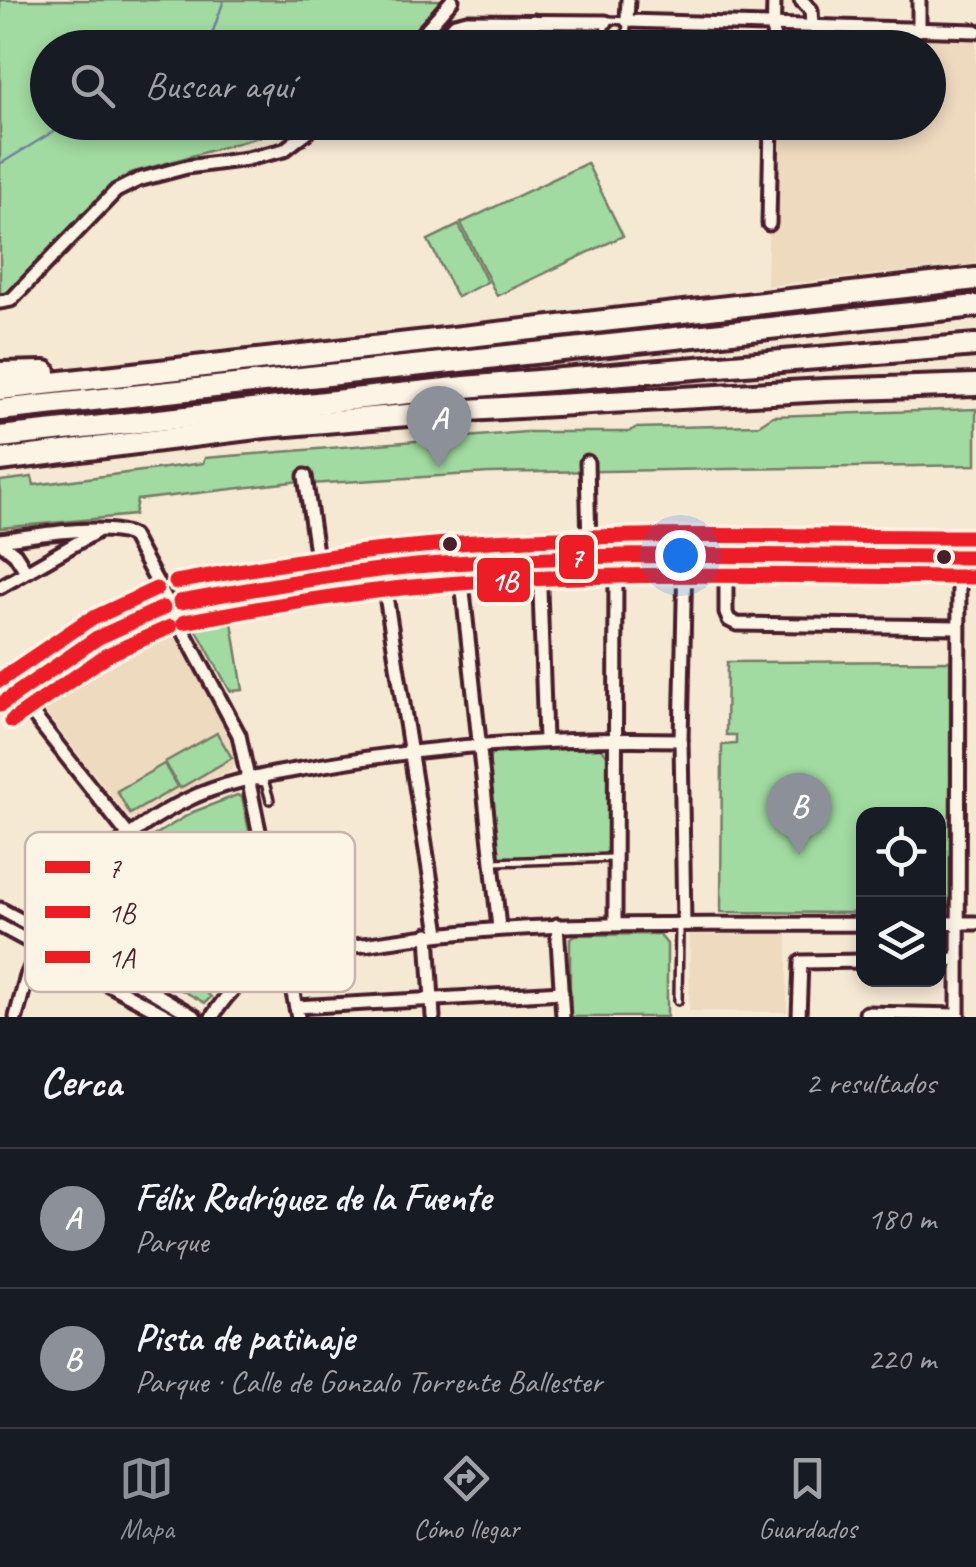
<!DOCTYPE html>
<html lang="es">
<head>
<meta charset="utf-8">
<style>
  :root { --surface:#171b24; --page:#20242c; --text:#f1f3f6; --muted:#9ea1a6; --line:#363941; --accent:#8c9099 }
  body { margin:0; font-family:Caveat,sans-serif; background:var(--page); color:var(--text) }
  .controls { position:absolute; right:30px; bottom:30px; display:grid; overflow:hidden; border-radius:20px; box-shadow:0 5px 15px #0003 }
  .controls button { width:90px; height:90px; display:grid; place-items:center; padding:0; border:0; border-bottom:2px solid var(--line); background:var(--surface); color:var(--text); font:50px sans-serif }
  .you { position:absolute; left:680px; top:555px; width:35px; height:35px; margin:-25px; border:8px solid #fff; border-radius:50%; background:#1a73e8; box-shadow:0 0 0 15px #1a73e833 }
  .badge { display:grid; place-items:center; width:65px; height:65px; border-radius:50%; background:var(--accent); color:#fff; font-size:32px; font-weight:700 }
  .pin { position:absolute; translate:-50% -82px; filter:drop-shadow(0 2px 5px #0008) }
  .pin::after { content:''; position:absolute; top:52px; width:35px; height:30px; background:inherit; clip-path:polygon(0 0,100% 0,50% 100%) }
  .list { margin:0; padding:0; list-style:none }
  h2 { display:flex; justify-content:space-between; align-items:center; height:130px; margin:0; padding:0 40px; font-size:42px }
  h2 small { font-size:32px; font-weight:400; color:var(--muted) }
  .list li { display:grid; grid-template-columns:65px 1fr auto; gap:30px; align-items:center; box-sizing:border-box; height:140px; padding:0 40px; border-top:2px solid var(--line) }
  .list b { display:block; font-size:38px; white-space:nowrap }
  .list p { margin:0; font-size:32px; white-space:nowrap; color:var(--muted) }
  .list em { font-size:32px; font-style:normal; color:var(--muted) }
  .icon { flex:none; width:55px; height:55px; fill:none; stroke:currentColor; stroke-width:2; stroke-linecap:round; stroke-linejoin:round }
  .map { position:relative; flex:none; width:976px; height:1017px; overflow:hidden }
  .search { position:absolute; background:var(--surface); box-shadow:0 5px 15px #0003; left:30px; right:30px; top:30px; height:110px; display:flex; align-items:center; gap:25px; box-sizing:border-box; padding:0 35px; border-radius:55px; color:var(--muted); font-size:38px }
  .sheet { height:410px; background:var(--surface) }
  nav { display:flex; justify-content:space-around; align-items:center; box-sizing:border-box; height:140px; border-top:2px solid var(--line); background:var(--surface); font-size:28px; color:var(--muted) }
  nav a { display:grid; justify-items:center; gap:5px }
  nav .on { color:var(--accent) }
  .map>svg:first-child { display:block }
  .built { fill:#eedabf }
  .green { fill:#a1dba1; stroke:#767d66; stroke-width:2.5 }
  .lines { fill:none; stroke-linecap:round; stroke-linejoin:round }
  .stream { stroke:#6f839c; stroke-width:2.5 }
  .lane-casing { stroke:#4a1f2b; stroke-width:12 }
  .street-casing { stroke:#4a1f2b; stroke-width:19 }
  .highway-casing { stroke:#4a1f2b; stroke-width:28 }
  .lane { stroke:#fcf5e5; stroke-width:5 }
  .street { stroke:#fcf5e5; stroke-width:11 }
  .highway { stroke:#fcf5e5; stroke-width:20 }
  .bus-1-casing { stroke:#fcf5e5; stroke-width:22 }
  .bus-2-casing { stroke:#fcf5e5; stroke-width:22 }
  .bus-3-casing { stroke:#fcf5e5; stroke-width:22 }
  .bus-1 { stroke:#ee1c25; stroke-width:15 }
  .bus-2 { stroke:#ee1c25; stroke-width:15 }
  .bus-3 { stroke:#ee1c25; stroke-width:15 }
  .bus-dot { fill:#4a1f2b; stroke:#fcf5e5; stroke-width:4 }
  .key { fill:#fcf5e5; stroke:#c7b5ad; stroke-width:2.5 }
  .key-label { font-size:28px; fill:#4a1f2b }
  .line-badge { stroke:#fcf5e5; stroke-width:4 }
  .badge-label { font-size:28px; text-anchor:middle; font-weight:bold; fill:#fff }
</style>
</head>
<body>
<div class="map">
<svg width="976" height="1017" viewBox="0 0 976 1017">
  <rect width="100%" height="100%" fill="#f6e9d4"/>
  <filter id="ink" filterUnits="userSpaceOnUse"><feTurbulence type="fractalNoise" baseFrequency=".01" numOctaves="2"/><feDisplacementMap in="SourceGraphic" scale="20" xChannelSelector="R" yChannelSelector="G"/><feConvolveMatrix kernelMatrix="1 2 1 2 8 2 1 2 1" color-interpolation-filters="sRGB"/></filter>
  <g filter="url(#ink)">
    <!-- built -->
    <g class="built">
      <polygon points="774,25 976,31 976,264 767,286 771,123 928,122 928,48 773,47"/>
      <polygon points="157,620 167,622 226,727 235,762 231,771 163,800 136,819 129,818 32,696 33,691 70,662"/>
      <polygon points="787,934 787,1012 689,1011 690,935"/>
    </g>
    <!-- green -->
    <g class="green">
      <polygon points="0,0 443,0 397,47 48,48 48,122 294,123 284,130 130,173 0,308"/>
      <polygon points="587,163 623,236 497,296 461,223"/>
      <polygon points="459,225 487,282 457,297 428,240"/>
      <polygon points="976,409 976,465 489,473 310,484 301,481 137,500 134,515 0,528 0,481 32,477 34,485 203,463 205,458 526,432 629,432 635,428 759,425 773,416"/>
      <polygon points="201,610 202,615 230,610 243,690 230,691 195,627 195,618"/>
      <polygon points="950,661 950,900 946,911 939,913 938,814 864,814 863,913 721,912 722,745 736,744 736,735 726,735 727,662"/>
      <polygon points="217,733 232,758 180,788 165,762"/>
      <polygon points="595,747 601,748 607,755 608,854 499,858 489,761 491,754"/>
      <polygon points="164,764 177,787 130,814 117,791"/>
      <path d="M237 795 242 797 273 946 221 985 216 982 207 993 211 997 205 1003 66 926 70 915 84 925 82 930 189 986 197 979 195 968 210 972 217 960 231 965 243 949 250 952C262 931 257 923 239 907L253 881 174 836 157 863 132 849 193 812Z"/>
      <polygon points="659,934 667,944 667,1017 570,1017 570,938 576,935"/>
    </g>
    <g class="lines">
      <!-- stream -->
      <g class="stream">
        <polyline points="207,48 224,0"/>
        <polyline points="0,164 64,125 83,122"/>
      </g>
      <defs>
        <g id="lane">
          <polyline points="812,41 858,40 864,31"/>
          <polyline points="604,48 605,25 609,20 627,21 626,48"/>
          <polyline points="292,583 294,595 340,587 339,579"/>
          <polyline points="233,593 235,605 282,597 281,588"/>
          <polyline points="257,782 265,783 270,800"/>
          <polyline points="121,847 252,921"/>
          <polyline points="494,862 613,858"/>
          <polyline points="65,907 185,976"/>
          <polyline points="279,919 292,915 290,899"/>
          <polyline points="678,1001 679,927"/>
        </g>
        <g id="street">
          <polyline points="628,0 627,21 976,31"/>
          <polyline points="801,0 811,10 812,26"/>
          <polyline points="919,30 919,0"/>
          <polyline points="410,48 452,0"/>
          <polyline points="442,48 442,40 455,24 467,21 606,22"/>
          <polyline points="528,48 534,21"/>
          <polyline points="773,48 774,0"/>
          <polyline points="769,224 771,122"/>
          <polyline points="0,302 11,300 116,191 138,180 187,167 247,159 284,150 320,122"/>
          <polyline points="587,462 589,545"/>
          <polyline points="305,476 318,566"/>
          <path d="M0 540C28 536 110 522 132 536L166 599"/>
          <polyline points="0,542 15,554 26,571"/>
          <polyline points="726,557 726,613 729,620 737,624 957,627"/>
          <polyline points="539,559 545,740"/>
          <polyline points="460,563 499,928"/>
          <polyline points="382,570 439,933"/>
          <polyline points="0,587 96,532"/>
          <path d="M180 602C272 585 365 569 459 563 630 550 804 558 976 557"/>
          <polyline points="175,615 239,735 298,1017"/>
          <polyline points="16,693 129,836"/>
          <path d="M0 705C53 665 99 630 163 608"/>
          <polyline points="0,909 129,978 195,1017"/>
          <polyline points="615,923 616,557"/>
          <polyline points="938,923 976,923"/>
          <polyline points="684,924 681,740 685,557"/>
          <polyline points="557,925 563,1017"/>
          <polyline points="0,926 169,1017"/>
          <path d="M46 933C76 876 129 828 187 800 227 780 274 774 318 766 438 745 559 737 681 740"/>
          <polyline points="428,934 433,1017"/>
          <polyline points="938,960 958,959"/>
          <polyline points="296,1007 562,992"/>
          <polyline points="866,1013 958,1015"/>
          <polyline points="16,1017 27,976 40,946"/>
          <path d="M212 1017C225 997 238 981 260 969 293 952 334 949 370 944 534 917 698 926 864 924"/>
          <polyline points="799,1017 801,962 864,961"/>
          <polyline points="958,1017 959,557"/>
        </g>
        <g id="highway">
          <polyline points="0,373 45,372"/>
          <polyline points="0,389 976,279"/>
          <polyline points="0,410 976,306"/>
          <polyline points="0,437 465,387 976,345"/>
          <polyline points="0,460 264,427 467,410 825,390 976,385"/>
        </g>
      </defs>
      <!-- lane casing -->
      <use href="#lane" class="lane-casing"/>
      <!-- street casing -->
      <use href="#street" class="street-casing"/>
      <!-- highway casing -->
      <use href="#highway" class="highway-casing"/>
      <!-- lane -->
      <use href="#lane" class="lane"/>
      <!-- street -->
      <use href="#street" class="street"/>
      <!-- highway -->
      <use href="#highway" class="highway"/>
      <defs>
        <g id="bus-1">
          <path d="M180 602C262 587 345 572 428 565 611 550 793 557 976 557"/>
          <polyline points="0,705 97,638 163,608"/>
        </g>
        <g id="bus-2">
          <path d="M184 622C263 607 343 593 423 586 607 569 792 577 976 577"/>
          <polyline points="12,721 107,655 170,627"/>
        </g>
        <g id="bus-3">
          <path d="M176 582C258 567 340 553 423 546 607 530 792 537 976 537"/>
          <polyline points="0,680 87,621 156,589"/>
        </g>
      </defs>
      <!-- bus-1 casing -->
      <use href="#bus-1" class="bus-1-casing"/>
      <!-- bus-2 casing -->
      <use href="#bus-2" class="bus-2-casing"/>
      <!-- bus-3 casing -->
      <use href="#bus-3" class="bus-3-casing"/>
      <!-- bus-1 -->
      <use href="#bus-1" class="bus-1"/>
      <!-- bus-2 -->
      <use href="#bus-2" class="bus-2"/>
      <!-- bus-3 -->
      <use href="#bus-3" class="bus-3"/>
    </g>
  </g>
  <!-- markers -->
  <g class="bus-dot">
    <circle cx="450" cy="544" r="9"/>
    <circle cx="944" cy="557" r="9"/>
  </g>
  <!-- legend -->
  <rect x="25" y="832" width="330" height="160" rx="15" class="key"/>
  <rect x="45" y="861" width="45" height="12" fill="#ee1c25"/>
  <rect x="45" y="906" width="45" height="12" fill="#ee1c25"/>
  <rect x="45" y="951" width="45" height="12" fill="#ee1c25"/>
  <g class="key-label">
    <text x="108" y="877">7</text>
    <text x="108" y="922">1B</text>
    <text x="108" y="967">1A</text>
  </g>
  <g class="line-badge">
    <rect x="557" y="533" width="39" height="48" rx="10" fill="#ee1c25"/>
    <rect x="475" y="556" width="57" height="48" rx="10" fill="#ee1c25"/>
  </g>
  <g class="badge-label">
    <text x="576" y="567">7</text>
    <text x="504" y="590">1B</text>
  </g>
</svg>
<div class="controls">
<button><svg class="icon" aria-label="locate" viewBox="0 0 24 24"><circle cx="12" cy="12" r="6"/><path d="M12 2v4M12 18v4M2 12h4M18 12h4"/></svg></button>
<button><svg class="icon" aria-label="layers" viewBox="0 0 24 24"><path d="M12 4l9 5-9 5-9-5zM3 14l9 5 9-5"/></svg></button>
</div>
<div class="you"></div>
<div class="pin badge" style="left:439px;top:468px">A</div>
<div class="pin badge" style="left:799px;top:855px">B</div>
<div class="search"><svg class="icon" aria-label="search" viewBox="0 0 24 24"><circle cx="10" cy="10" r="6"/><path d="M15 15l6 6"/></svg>Buscar aquí</div>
</div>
<section class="sheet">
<h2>Cerca<small>2 resultados</small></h2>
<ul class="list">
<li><span class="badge">A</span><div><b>Félix Rodríguez de la Fuente</b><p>Parque</p></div><em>180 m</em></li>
<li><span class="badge">B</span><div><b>Pista de patinaje</b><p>Parque · Calle de Gonzalo Torrente Ballester</p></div><em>220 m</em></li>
</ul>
</section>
<nav>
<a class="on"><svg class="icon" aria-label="map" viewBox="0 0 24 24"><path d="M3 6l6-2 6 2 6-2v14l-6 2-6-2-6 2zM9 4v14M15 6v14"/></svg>Mapa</a>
<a><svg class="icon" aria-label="directions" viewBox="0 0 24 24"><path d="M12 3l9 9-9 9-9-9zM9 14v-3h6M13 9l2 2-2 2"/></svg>Cómo llegar</a>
<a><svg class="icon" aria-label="saved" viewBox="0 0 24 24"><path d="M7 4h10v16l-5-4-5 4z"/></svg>Guardados</a>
</nav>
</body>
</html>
